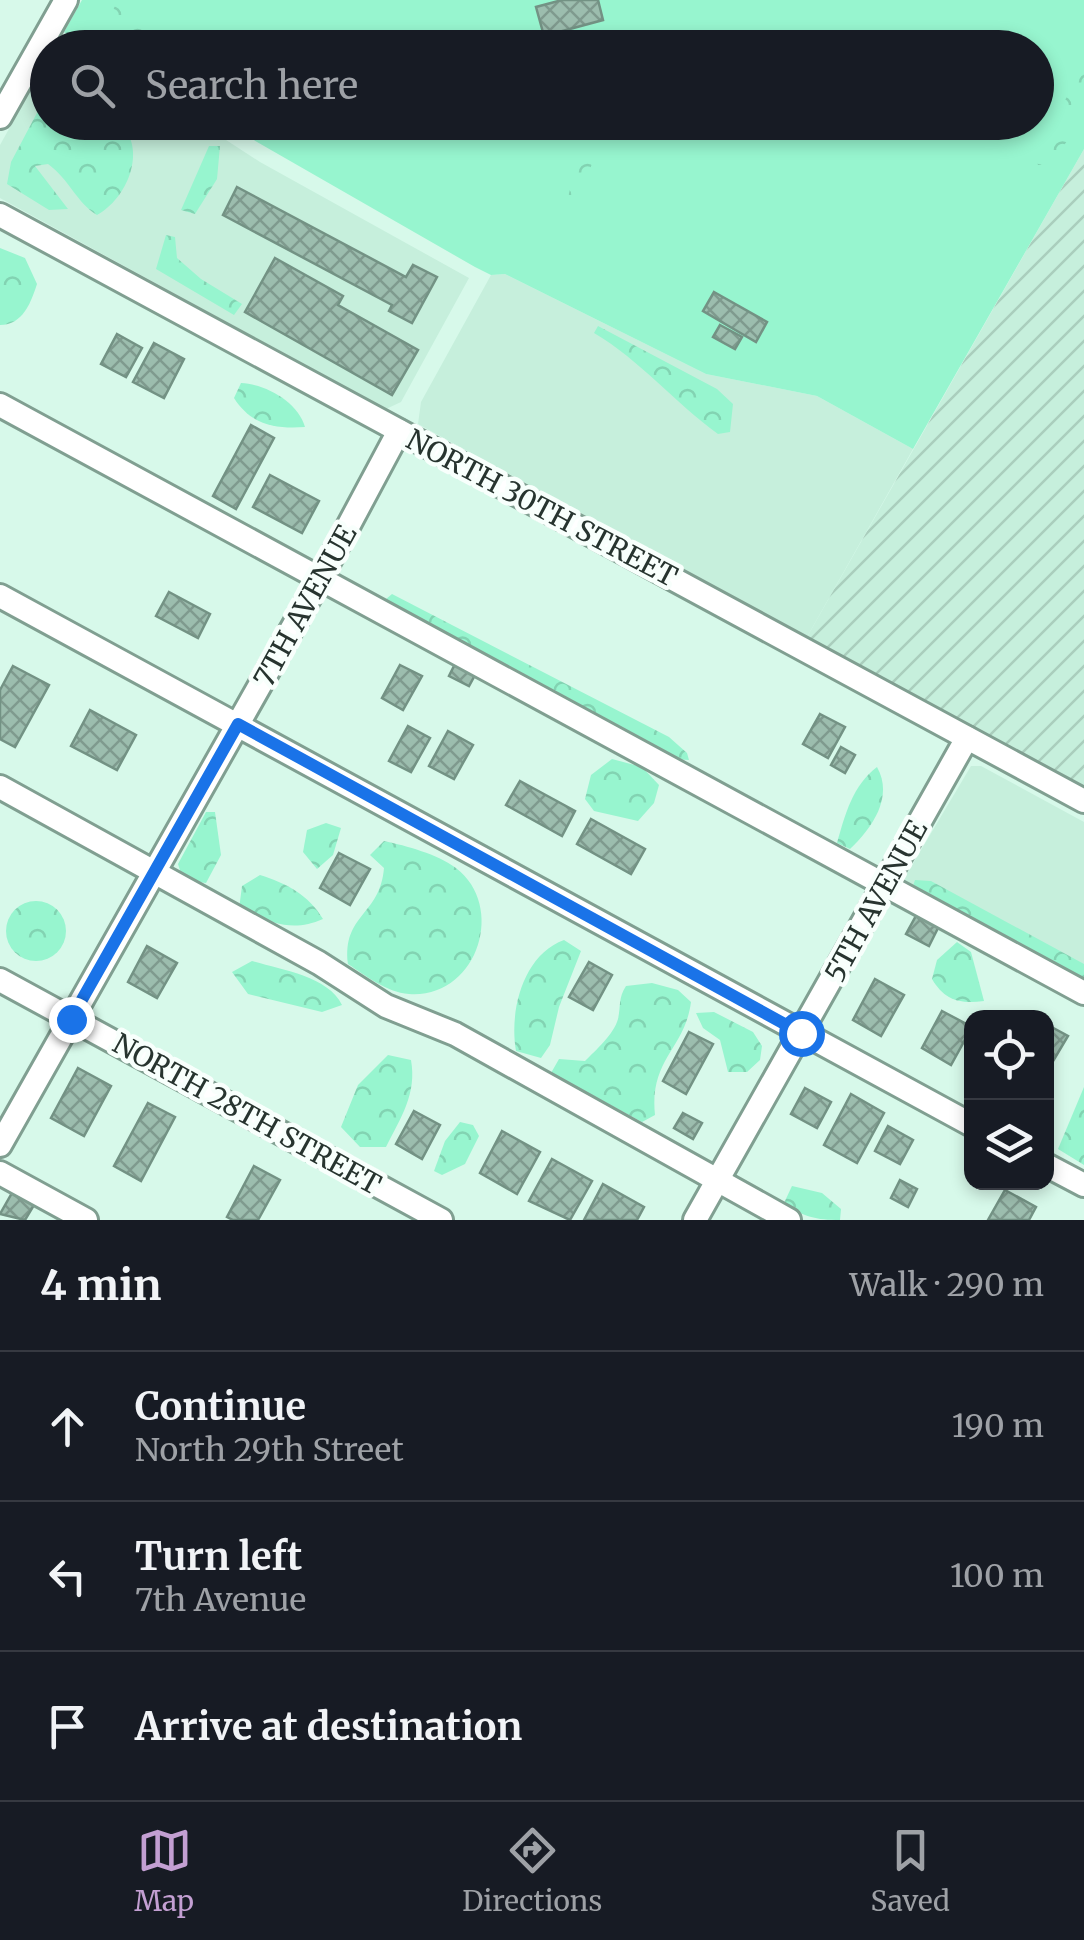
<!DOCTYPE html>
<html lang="en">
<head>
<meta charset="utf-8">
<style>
  :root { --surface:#171b24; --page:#242831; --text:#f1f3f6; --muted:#9ea1a6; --line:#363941; --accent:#c39fd2 }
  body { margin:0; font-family:Merriweather,serif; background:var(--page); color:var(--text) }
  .controls { position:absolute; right:30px; bottom:30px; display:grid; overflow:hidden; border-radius:20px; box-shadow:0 5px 15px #0003 }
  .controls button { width:90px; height:90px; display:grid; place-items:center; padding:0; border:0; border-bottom:2px solid var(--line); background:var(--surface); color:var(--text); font:50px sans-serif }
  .stop { position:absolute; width:30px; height:30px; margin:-22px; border:8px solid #1a73e8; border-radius:50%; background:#fff }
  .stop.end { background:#1a73e8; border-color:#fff; box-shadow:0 2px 10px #0008 }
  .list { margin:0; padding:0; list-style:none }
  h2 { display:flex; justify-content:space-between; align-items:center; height:130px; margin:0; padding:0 40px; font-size:42px }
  h2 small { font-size:32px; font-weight:400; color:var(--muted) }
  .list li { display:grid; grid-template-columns:65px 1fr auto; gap:30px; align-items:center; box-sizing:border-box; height:150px; padding:0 40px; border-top:2px solid var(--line) }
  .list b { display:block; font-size:38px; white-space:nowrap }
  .list p { margin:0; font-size:32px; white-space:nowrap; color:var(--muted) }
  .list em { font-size:32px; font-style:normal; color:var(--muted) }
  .icon { flex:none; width:55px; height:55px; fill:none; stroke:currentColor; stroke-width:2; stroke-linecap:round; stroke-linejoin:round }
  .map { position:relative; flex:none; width:1084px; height:1220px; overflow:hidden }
  .search { position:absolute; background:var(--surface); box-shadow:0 5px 15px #0003; left:30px; right:30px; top:30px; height:110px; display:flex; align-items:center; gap:25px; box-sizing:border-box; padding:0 35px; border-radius:55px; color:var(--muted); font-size:38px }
  .sheet { height:580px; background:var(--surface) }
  nav { display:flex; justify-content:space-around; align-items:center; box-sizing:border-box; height:140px; border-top:2px solid var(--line); background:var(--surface); font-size:28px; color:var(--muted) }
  nav a { display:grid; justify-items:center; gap:5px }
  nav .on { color:var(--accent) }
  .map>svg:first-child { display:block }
  .built { fill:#c6efdc }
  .industrial { fill:url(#industrial-furrows) }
  .grass { fill:#97f5cf }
  .forest { fill:url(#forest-crowns) }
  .building { fill:url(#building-cross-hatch); stroke:#739284; stroke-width:2.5 }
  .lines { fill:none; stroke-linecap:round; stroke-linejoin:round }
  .minor-casing { stroke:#809f91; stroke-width:28 }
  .minor { stroke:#fff; stroke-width:22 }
  .route { stroke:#1a73e8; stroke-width:12 }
  .labels { text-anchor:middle; stroke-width:9; stroke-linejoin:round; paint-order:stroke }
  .street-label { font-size:28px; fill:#27342f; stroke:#f8fffc }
</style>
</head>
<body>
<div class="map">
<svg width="1084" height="1220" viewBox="0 0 1084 1220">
  <defs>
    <pattern id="industrial-furrows" width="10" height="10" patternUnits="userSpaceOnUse" patternTransform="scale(2.5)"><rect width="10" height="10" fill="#c6efdc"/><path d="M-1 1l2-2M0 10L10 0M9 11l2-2" fill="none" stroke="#aacebd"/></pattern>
    <pattern id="forest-crowns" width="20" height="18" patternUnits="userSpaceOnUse" patternTransform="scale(2.5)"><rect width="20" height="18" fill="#97f5cf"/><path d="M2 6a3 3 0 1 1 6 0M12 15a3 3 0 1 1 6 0" fill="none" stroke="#82d3b2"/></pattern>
    <pattern id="building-cross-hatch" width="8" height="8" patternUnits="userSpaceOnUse" patternTransform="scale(2.5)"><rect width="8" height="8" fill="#9cbdae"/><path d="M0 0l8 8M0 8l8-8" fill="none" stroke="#7f9a8e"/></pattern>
  </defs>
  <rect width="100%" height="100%" fill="#d7f9ea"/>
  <!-- built -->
  <g class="built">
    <polygon points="47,61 48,122 200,123 260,162 469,278 401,402 386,409 0,198 0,145"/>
    <polygon points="505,274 706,374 817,396 913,449 807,637 418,424 421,402 491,275"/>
    <polygon points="971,766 981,766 1084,822 1084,988 902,882"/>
  </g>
  <!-- industrial -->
  <polygon class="industrial" points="1084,149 1084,788 807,637"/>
  <!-- grass -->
  <polygon class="grass" points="82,0 1084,0 1084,149 913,449 817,396 706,374 505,274 491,275 475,267 224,123 1036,122 1036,48 84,48 64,32"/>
  <!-- forest -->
  <g class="forest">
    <polygon points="117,0 160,0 138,40 117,46 102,41"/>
    <path d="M1084 66C1084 114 1081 129 1047 165H1038L1034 156Z"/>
    <path d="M47 94 48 122 120 123C148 150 127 199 97 215 76 202 69 179 48 164L35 166 68 209 49 210 7 184 11 162Z"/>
    <path d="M587 123H601C596 149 591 186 567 201Z"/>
    <polygon points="209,146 220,146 217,179 195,214 181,210"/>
    <polygon points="166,235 175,237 177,258 201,279 242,304 234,315 156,269"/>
    <path d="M0 248 25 258 37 284C31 302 23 325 0 325Z"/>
    <path d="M598 326 717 389 733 404 730 432 718 434C675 403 640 360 594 333Z"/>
    <path d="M241 383C266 384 298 402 305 427 275 429 251 425 234 398Z"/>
    <polygon points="392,594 669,737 687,753 689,760 671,759 391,607 385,600"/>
    <polygon points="612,759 642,767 659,785 654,803 638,821 594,811 585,799 591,775"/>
    <path d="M877 767C894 797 872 828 850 849L837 843C845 814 853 785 877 767Z"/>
    <polygon points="206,812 215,812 221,855 206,883 183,880 178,864"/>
    <polygon points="326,823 341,828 333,855 317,869 303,852 307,830"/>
    <path d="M384 841C407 846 437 854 456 868 507 907 477 999 409 994 386 992 366 976 348 964 342 914 380 916 384 868L370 855Z"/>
    <path d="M260 875C286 883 309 895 323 919 292 933 268 922 239 909L242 886Z"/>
    <polygon points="915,880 931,881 1084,964 1084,985 912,889"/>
    <circle cx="36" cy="931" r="30"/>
    <path d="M564 940 581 951 559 1007 550 1045 541 1058 516 1051C509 1011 523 955 564 940Z"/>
    <path d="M957 942 971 952 984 1001C960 1004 945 1001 932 979L937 960Z"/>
    <path d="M252 961C281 970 328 976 342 1005L322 1012 248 994 232 972Z"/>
    <path d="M652 983 678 990 691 1002C685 1049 649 1059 655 1115L642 1122 551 1073 559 1059 585 1061C596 1050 614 1034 618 1019 621 1006 618 998 626 986Z"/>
    <polygon points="714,1012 753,1032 762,1046 760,1060 747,1072 728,1072 720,1040 703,1028 696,1013"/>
    <path d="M388 1055 411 1060C417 1094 401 1117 386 1147H360L341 1127 358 1085Z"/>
    <polygon points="1084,1087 1084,1165 1058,1149"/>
    <polygon points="460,1122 473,1125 479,1136 465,1164 442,1175 434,1171 445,1141"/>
    <path d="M792 1186 822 1193 841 1209 840 1220C816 1220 803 1217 784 1203Z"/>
  </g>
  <!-- building -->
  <g class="building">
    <polygon points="562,0 598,0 603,20 544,36 536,7"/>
    <polygon points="237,187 406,277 413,265 437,277 412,323 389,311 392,305 223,215"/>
    <polygon points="275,258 343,296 338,305 418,350 392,395 245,312"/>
    <polygon points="714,292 767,322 756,342 703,311"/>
    <polygon points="720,325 742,337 735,349 713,337"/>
    <polygon points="117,334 142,348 126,377 101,364"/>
    <polygon points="154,343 184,359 164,398 133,382"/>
    <polygon points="251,425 274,438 236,509 213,496"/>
    <polygon points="270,475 319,501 302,533 253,507"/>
    <polygon points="169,592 210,614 198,638 156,616"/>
    <polygon points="455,664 475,675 469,686 449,676"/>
    <polygon points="400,665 422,676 403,710 382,698"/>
    <polygon points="13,666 49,685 15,747 0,739 0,690"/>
    <polygon points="90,710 136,735 117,770 71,746"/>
    <polygon points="820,714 845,727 828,758 803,744"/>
    <polygon points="408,726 430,738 411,772 389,761"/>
    <polygon points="448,731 473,745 454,779 429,766"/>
    <polygon points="841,747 855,755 845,773 831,765"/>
    <polygon points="520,781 575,811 562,836 506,805"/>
    <polygon points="591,819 645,849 631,874 577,844"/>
    <polygon points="339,853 370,869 350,905 320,888"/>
    <polygon points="917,914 939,926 929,946 906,934"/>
    <polygon points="147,946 177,963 157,998 128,982"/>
    <polygon points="589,962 612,975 593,1010 569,997"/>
    <polygon points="875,979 904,995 881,1036 853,1020"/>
    <polygon points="942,1011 972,1027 951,1065 922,1048"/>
    <polygon points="1046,1024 1068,1036 1046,1073"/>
    <polygon points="689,1032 713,1044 686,1094 663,1081"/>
    <polygon points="78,1068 111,1086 84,1136 51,1118"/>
    <polygon points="805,1088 831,1102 817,1128 791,1114"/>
    <polygon points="851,1094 884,1113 857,1163 824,1145"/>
    <polygon points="148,1103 175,1117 141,1181 114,1166"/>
    <polygon points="414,1111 440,1125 422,1159 396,1144"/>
    <polygon points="683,1113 702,1123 693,1139 674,1128"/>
    <polygon points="888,1126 913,1140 900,1164 875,1151"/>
    <polygon points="502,1131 540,1152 517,1194 480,1173"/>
    <polygon points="552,1159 592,1181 570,1220 529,1201"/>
    <polygon points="254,1166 280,1180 258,1220 233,1220 227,1217"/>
    <polygon points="900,1180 917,1189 908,1207 891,1198"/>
    <polygon points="603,1184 644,1207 637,1220 584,1220"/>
    <polygon points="1005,1190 1036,1207 1029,1220 988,1220"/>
    <polygon points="12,1193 34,1205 25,1220 0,1214"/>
  </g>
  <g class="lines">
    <defs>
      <g id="minor">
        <polyline points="0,117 66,0"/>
        <polyline points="0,215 1084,801"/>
        <polyline points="0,405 1084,993"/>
        <polyline points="0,596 972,1125"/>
        <polyline points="0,787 319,963 386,1006 455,1034 789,1220"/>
        <polyline points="0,980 441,1220"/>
        <polyline points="0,1145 320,579 399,431"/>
        <polyline points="1046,1165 1084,1185"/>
        <polyline points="0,1173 86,1220"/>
        <polyline points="695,1220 967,738"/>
      </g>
    </defs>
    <!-- minor casing -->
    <use href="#minor" class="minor-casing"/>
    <!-- minor -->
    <use href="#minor" class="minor"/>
  </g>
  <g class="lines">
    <!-- route -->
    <polyline class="route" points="71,1019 238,724 801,1033"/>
  </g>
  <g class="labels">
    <!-- street labels -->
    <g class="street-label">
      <text transform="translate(542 508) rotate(28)" y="10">NORTH 30TH STREET</text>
      <text transform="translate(305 606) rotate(-61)" y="10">7TH AVENUE</text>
      <text transform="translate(876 901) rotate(-61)" y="10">5TH AVENUE</text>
      <text transform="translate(247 1114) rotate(29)" y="10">NORTH 28TH STREET</text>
    </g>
  </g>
</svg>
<div class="controls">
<button><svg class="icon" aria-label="locate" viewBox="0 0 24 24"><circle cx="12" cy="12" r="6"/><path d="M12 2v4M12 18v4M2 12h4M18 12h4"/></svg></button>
<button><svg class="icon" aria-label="layers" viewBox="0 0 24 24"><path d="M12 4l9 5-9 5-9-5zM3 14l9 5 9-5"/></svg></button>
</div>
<div class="stop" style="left:801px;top:1033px"></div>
<div class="stop end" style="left:71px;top:1019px"></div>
<div class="search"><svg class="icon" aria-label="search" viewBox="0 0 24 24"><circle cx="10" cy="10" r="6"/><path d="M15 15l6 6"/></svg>Search here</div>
</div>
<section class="sheet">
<h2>4 min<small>Walk · 290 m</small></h2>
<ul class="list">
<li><svg class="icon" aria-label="ahead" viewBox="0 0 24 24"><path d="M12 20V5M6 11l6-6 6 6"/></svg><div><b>Continue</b><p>North 29th Street</p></div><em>190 m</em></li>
<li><svg class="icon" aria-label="left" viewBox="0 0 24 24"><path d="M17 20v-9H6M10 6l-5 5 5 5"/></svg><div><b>Turn left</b><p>7th Avenue</p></div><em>100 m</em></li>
<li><svg class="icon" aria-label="arrive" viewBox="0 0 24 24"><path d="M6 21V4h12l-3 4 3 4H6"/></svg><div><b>Arrive at destination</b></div></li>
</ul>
</section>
<nav>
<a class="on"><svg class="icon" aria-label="map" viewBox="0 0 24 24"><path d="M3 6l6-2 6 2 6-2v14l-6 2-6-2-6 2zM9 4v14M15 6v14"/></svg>Map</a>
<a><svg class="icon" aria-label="directions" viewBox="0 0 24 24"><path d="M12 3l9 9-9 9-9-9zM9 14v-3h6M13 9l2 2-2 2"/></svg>Directions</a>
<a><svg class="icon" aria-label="saved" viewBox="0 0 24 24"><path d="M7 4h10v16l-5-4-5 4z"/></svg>Saved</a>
</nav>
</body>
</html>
